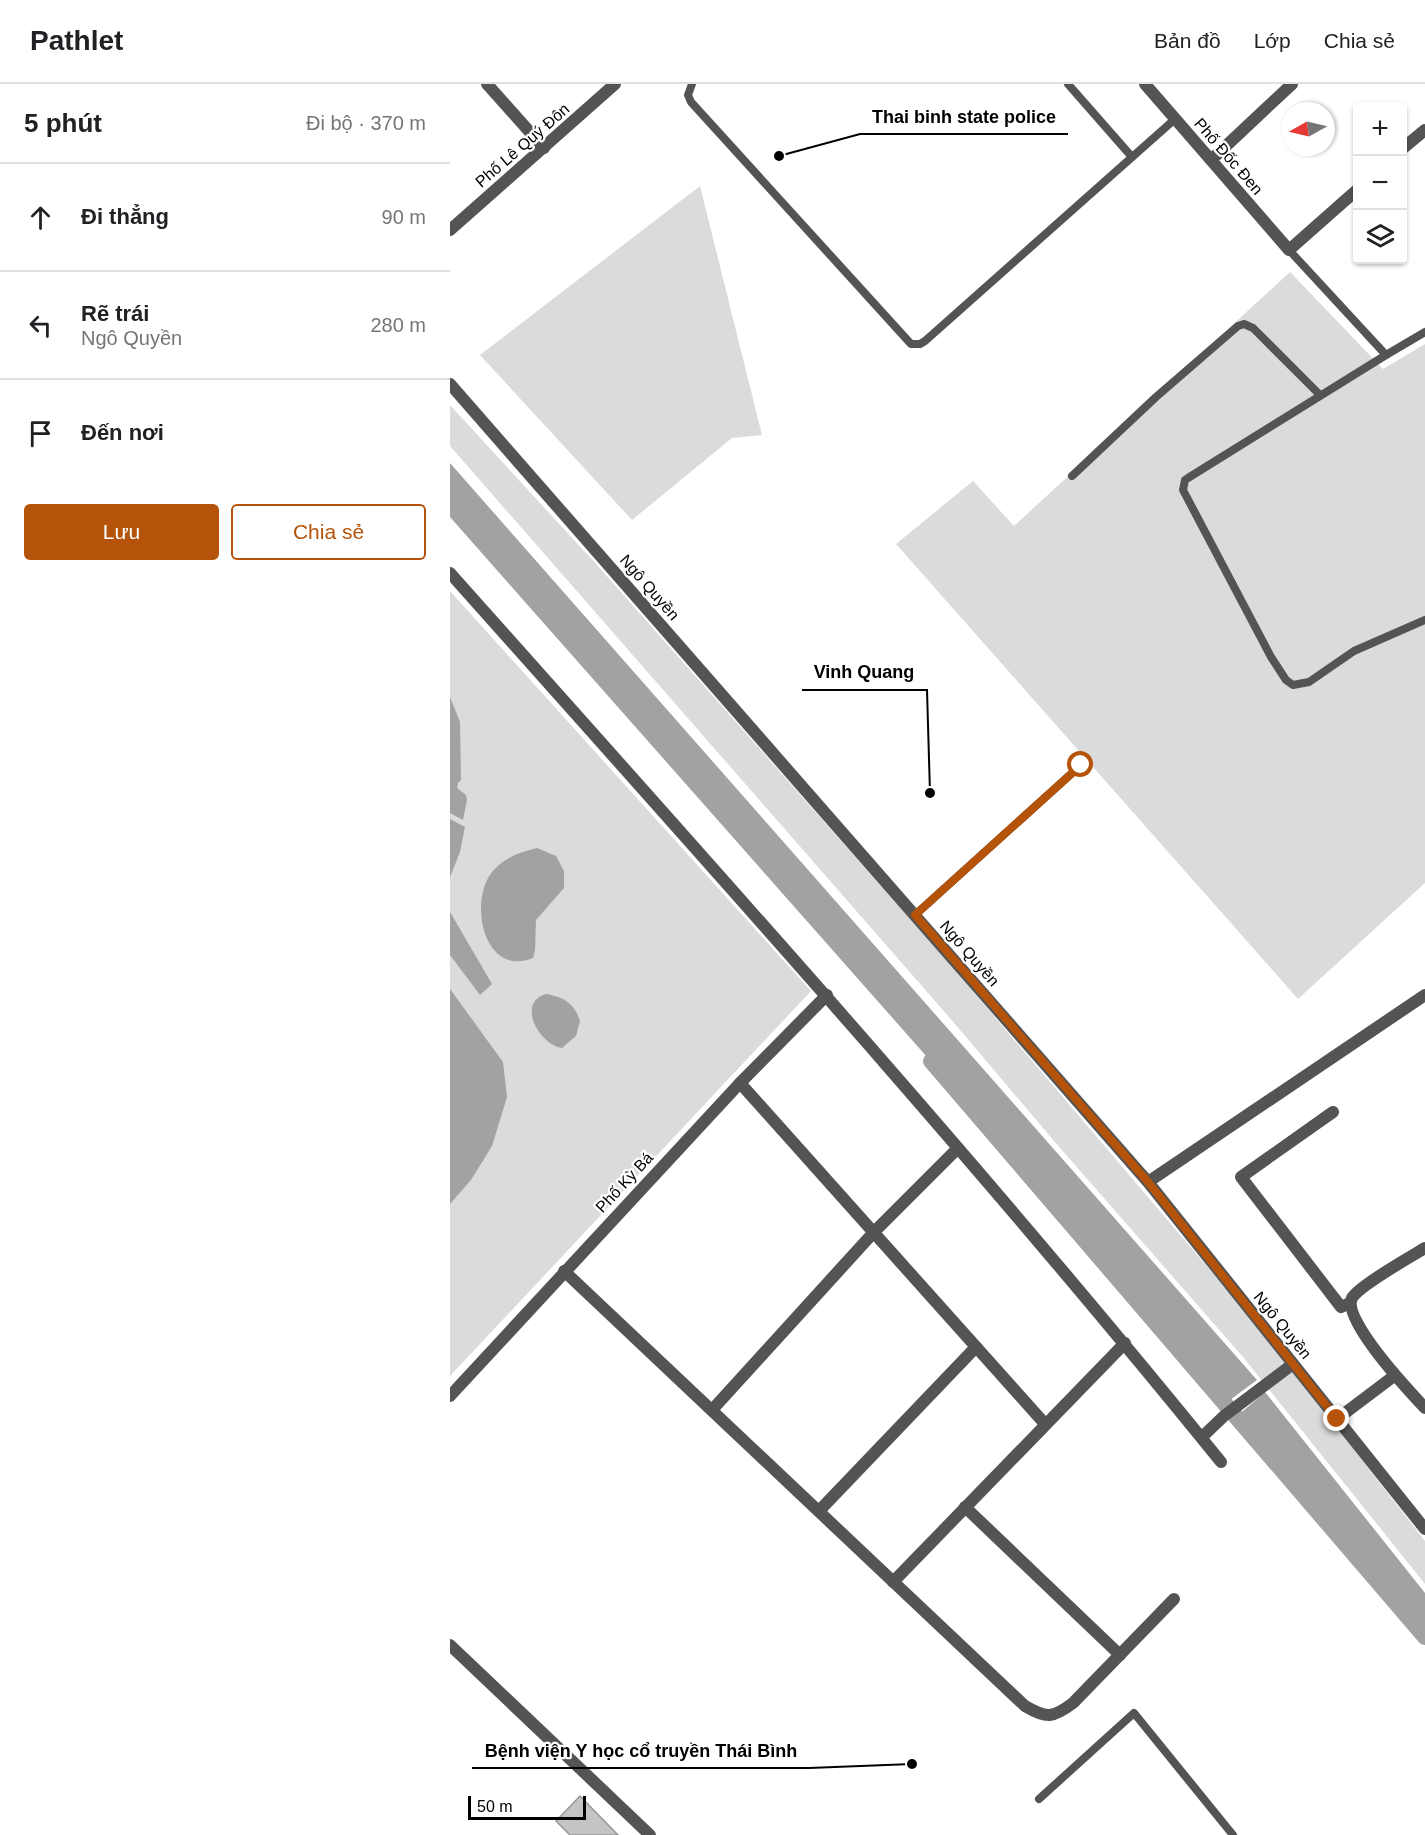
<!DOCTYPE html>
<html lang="vi">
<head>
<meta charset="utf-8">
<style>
  :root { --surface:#fff; --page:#f2f2f2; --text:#202124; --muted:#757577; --line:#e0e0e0; --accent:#b45309 }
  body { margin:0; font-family:Arial,sans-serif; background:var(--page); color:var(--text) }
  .controls { position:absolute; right:18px; top:18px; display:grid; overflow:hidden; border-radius:6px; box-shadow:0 2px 4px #0004 }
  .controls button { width:54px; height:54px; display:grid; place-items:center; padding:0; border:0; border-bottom:2px solid var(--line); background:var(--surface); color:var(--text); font:30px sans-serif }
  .compass { position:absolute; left:831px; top:18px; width:54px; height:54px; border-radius:50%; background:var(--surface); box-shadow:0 2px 4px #0004; rotate:262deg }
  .scale { position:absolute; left:18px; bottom:15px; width:118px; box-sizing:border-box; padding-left:6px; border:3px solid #000; border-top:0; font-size:16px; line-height:21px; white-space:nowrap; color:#000; -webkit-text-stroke:4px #fff; paint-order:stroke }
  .stop { position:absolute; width:18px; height:18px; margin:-14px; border:4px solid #b45309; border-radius:50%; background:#fff }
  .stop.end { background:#b45309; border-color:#fff; box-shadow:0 2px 6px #0008 }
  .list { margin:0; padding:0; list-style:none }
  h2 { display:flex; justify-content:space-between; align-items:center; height:78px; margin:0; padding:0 24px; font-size:26px }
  h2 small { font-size:20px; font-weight:400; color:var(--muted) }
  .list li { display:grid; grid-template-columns:39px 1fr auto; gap:18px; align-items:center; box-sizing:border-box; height:108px; padding:0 24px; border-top:2px solid var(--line) }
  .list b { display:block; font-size:22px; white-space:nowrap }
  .list p { margin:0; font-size:20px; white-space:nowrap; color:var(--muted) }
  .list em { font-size:20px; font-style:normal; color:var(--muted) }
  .actions { display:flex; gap:12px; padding:18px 24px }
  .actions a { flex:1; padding:14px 0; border:2px solid var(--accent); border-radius:6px; text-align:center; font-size:21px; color:var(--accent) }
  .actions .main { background:var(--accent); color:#fff }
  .icon { flex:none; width:33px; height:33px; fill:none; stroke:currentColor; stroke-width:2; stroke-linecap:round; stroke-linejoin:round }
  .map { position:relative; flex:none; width:975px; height:1751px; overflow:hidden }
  header { display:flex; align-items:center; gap:36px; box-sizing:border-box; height:84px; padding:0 30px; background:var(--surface); border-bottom:2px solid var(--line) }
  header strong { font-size:28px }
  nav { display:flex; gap:33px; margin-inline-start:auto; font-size:21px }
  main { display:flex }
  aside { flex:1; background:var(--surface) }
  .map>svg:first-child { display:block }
  .green { fill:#dbdbdb }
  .water { fill:#a2a2a2 }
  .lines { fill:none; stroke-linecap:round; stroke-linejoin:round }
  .canal { stroke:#a2a2a2; stroke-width:16 }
  .building { fill:#c4c4c4; stroke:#989898; stroke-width:1.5 }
  .service { stroke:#545454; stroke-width:8 }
  .minor { stroke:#545454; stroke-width:12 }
  .tertiary { stroke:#545454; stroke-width:12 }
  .route { stroke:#b45309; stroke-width:8 }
  .labels { text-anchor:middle; stroke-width:4.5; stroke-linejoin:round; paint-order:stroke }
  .street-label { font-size:16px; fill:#000; stroke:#fff }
  .leader { fill:none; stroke:#000; stroke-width:2 }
  .callout-dot { fill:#000; stroke:#fff; stroke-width:2 }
  .callout-label { font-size:18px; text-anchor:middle; font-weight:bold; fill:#000; stroke:#fff; stroke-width:4.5; stroke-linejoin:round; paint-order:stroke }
</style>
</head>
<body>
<header>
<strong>Pathlet</strong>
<nav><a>Bản đồ</a><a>Lớp</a><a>Chia sẻ</a></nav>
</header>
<main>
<aside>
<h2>5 phút<small>Đi bộ · 370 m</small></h2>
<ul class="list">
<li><svg class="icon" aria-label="ahead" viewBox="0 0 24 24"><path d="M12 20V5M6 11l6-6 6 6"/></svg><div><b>Đi thẳng</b></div><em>90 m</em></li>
<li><svg class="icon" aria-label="left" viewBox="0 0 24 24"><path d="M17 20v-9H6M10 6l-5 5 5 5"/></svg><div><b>Rẽ trái</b><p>Ngô Quyền</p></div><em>280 m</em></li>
<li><svg class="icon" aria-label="arrive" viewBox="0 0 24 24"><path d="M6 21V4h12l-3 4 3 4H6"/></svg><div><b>Đến nơi</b></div></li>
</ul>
<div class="actions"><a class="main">Lưu</a><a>Chia sẻ</a></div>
</aside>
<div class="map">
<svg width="975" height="1751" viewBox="0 0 975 1751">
  <rect width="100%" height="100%" fill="#fff"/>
  <!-- green -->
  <g class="green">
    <polygon points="250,102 312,351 282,354 182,436 30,271"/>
    <polygon points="840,188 933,285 975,260 975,799 848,915 446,460 523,397 564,442"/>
    <polygon points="0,321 147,481 491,870 766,1193 844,1289 975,1457 975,1500 793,1273 604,1057 499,933 0,362"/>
    <polygon points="0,507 361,907 0,1292"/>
  </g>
  <!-- water -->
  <g class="water">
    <polygon points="0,379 807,1296 780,1316 0,433"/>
    <polygon points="0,613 10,638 11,696 8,699 7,704 16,711 17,716 13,736 0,729"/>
    <polygon points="0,735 15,743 10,768 0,793"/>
    <path d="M87 764 106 772 114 787V804L86 836 85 866 83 874C34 894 18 818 42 788 53 774 70 768 87 764Z"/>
    <polygon points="0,828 42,900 30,911 0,871"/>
    <polygon points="0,905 53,978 57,1013 42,1062 21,1096 0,1120"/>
    <path d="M96 910C114 913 124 919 130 937L126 952 112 964C89 961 66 918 96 910Z"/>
    <polygon points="815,1308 975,1509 975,1553 786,1333"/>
  </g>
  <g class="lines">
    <!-- canal -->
    <polyline class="canal" points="481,977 975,1553"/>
  </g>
  <!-- building -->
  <polygon class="building" points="130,1712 168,1751 120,1751 106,1737"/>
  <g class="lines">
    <!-- service -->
    <g class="service">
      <polyline points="242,0 238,11 241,18 461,260 470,260 475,257 725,35"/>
      <polyline points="618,0 682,73"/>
      <polyline points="839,166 936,271 975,248"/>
      <polyline points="936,271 738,394 735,396 733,406 821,573 836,596 843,601 859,598 904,567 975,536"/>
      <polyline points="622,392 706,313 788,242 794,240 803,244 870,311"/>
      <polyline points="465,831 631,681"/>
      <polyline points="589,1715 684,1629 783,1751"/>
    </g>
    <!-- minor -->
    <g class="minor">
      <polyline points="37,0 94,64"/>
      <polyline points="695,0 839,166 908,105"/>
      <polyline points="952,65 975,46"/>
      <polyline points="761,76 842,0"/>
      <path d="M0 489C261 782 524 1073 771 1378"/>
      <polyline points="290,999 595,1340"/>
      <polyline points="883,1028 791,1093 891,1223 900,1219"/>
      <polyline points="698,1098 975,911"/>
      <path d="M975 1164C960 1173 909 1202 902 1214 891 1235 960 1308 975 1324"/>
      <path d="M114 1187 575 1622C597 1635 603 1634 623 1619L724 1515"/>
      <polyline points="0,1312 290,999 377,911"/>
      <polyline points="262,1326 424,1148 508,1064"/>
      <polyline points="887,1335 944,1292"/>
      <polyline points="752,1353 774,1332 843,1280"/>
      <polyline points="515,1423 670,1571"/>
      <polyline points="369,1427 526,1263"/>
      <polyline points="443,1498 675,1259"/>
      <polyline points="0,1561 200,1751"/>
    </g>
    <!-- tertiary -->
    <g class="tertiary">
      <polyline points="0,146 165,0"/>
      <polyline points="0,300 698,1098 975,1445"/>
    </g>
  </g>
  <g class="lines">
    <!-- route -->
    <polyline class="route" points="631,681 465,831 698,1098 887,1335"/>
  </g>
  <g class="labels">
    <!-- street labels -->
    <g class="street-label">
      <text transform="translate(72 61) rotate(-41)" y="6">Phố Lê Quý Đôn</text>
      <text transform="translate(779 72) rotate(49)" y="6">Phố Đốc Đen</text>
      <text transform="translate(200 503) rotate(49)" y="6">Ngô Quyền</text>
      <text transform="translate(520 869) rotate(49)" y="6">Ngô Quyền</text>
      <text transform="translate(174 1098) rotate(-47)" y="6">Phố Kỳ Bá</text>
      <text transform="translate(833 1241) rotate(51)" y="6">Ngô Quyền</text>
    </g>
  </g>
  <!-- callouts -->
  <path class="leader" d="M329 72L410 50H618M480 709L477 606H352M462 1680L359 1684H22"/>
  <g class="callout-dot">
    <circle cx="329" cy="72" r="6"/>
    <circle cx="480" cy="709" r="6"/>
    <circle cx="462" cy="1680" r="6"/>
  </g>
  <g class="callout-label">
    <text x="514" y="39">Thai binh state police</text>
    <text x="414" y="594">Vinh Quang</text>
    <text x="191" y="1673">Bệnh viện Y học cổ truyền Thái Bình</text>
  </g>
</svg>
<div class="controls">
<button>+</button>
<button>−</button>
<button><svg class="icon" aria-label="layers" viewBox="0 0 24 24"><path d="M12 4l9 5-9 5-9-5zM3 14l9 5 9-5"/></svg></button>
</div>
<svg class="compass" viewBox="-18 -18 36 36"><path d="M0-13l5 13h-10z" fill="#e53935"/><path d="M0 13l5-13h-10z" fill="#757577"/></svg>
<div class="scale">50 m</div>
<div class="stop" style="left:631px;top:681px"></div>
<div class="stop end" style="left:887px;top:1335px"></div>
</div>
</main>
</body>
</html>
